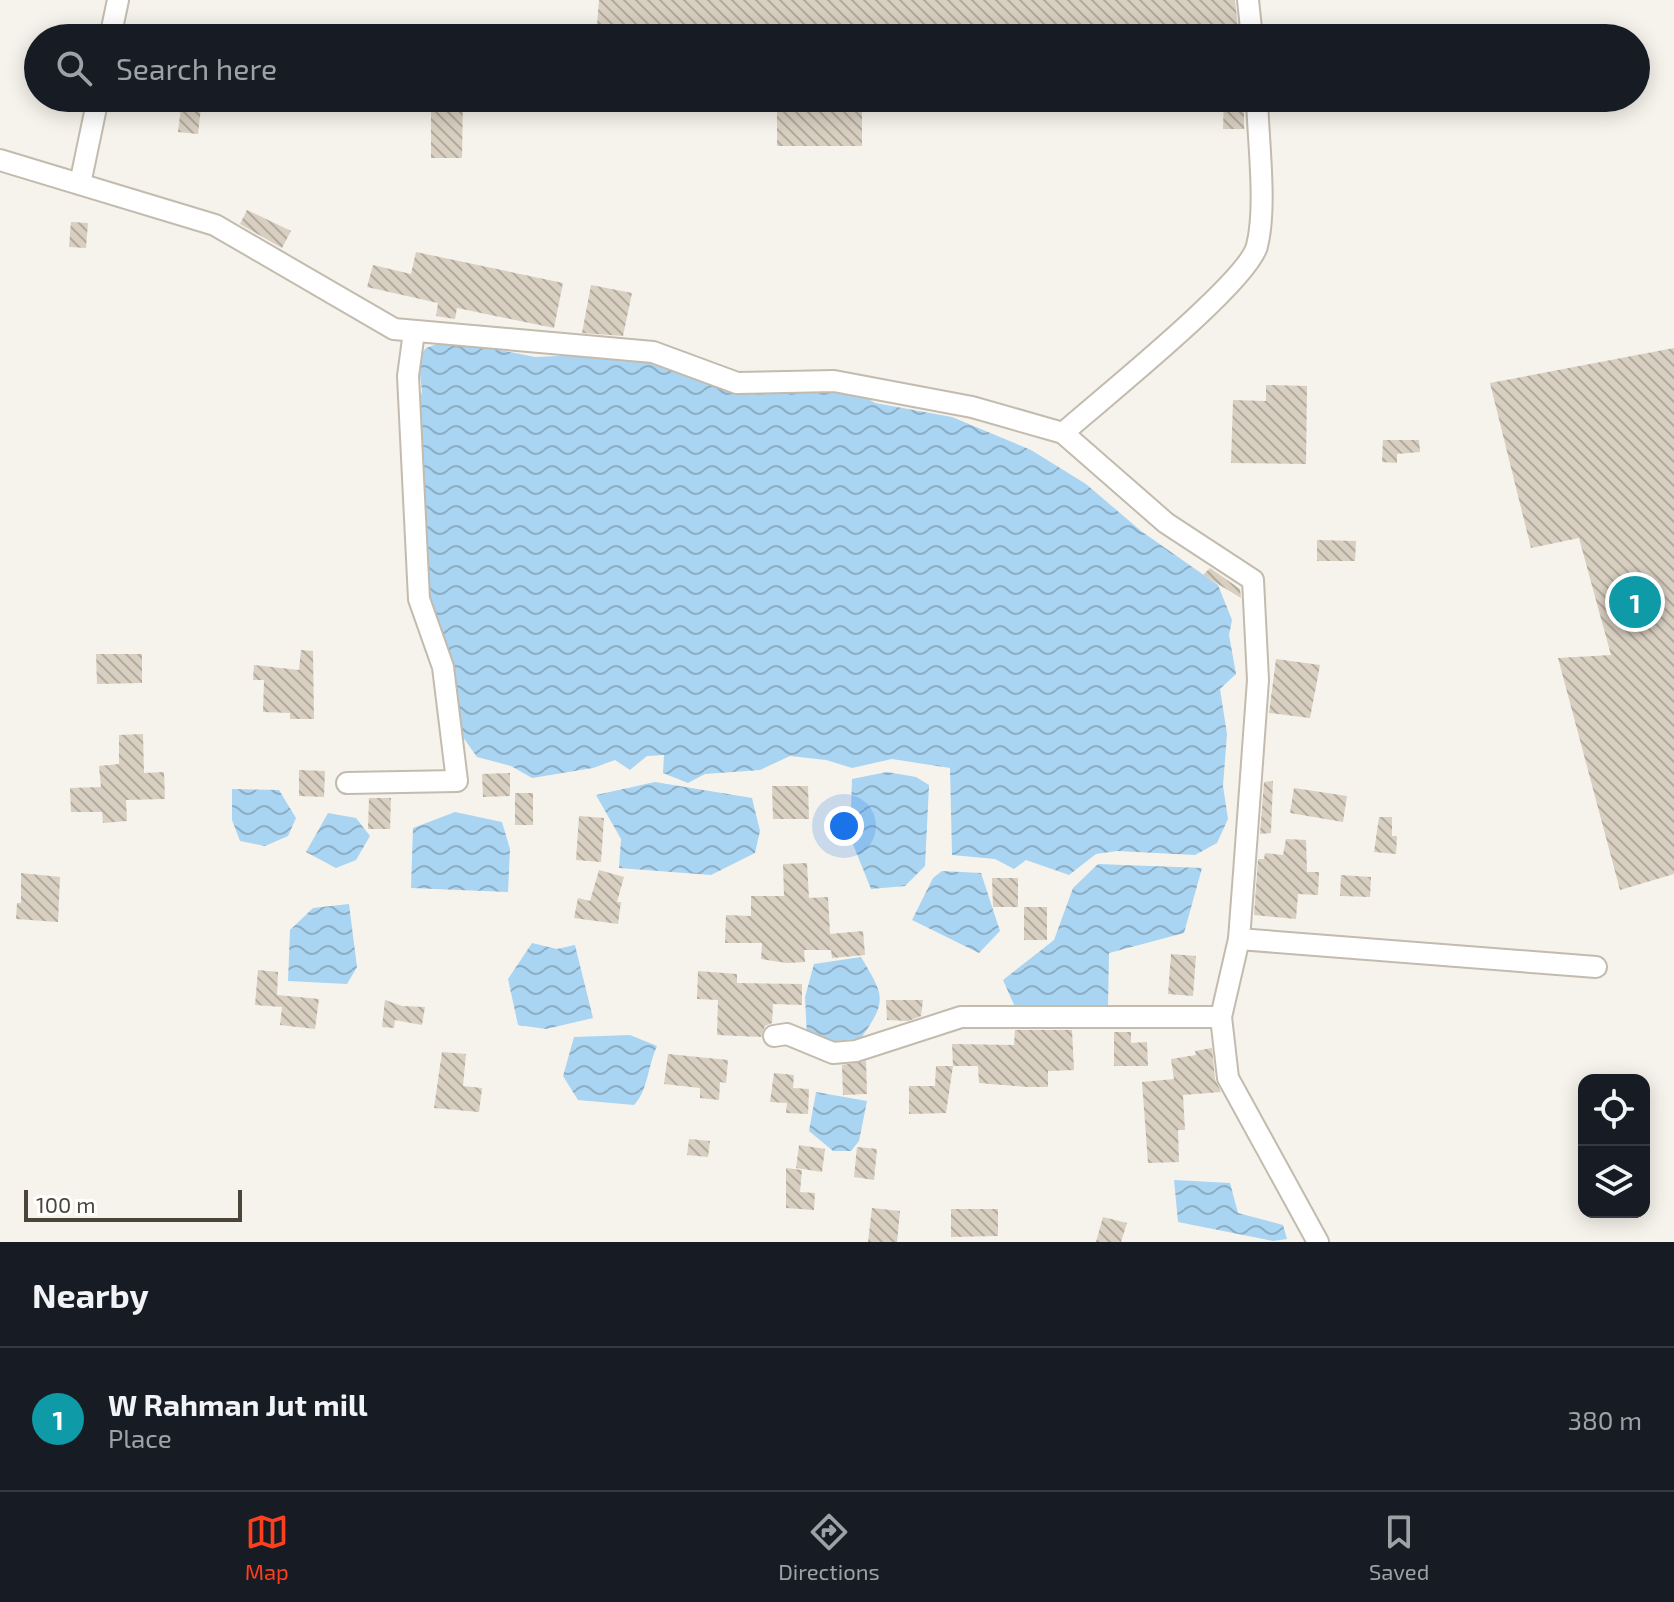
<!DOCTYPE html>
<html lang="en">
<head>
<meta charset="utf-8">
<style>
  :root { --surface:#171b24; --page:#20242c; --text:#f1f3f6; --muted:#9ea1a6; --line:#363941; --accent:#fc3f1d }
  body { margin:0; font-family:"Exo 2",sans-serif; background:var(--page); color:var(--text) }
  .controls { position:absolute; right:24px; bottom:24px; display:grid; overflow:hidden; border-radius:16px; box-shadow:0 4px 20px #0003 }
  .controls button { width:72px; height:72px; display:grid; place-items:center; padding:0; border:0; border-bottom:2px solid var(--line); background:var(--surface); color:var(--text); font:40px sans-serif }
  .scale { position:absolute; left:24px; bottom:20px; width:218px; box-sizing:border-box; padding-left:8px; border:4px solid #4b4439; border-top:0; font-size:22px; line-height:28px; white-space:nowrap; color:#4b4439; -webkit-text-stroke:6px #fff; paint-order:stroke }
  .you { position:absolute; left:844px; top:826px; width:28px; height:28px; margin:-20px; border:6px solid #fff; border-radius:50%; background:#1a73e8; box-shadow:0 0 0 12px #1a73e833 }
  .badge { display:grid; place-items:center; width:52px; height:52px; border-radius:50%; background:var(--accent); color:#fff; font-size:26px; font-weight:700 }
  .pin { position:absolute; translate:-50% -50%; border:4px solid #fff; box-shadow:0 2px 8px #0006 }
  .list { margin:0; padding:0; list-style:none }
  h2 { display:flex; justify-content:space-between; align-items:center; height:104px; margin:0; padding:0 32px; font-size:34px }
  h2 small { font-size:26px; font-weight:400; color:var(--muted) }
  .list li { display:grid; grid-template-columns:52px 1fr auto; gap:24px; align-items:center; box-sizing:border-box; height:144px; padding:0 32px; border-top:2px solid var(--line) }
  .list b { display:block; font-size:30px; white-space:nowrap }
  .list p { margin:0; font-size:26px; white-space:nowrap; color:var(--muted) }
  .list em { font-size:26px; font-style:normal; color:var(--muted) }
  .icon { flex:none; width:44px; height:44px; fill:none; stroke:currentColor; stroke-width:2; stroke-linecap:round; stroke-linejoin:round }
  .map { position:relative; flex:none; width:1674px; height:1242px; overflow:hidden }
  .search { position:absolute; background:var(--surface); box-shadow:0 4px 20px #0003; left:24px; right:24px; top:24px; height:88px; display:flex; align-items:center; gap:20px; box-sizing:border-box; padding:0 28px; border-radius:44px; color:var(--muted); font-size:30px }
  .sheet { height:248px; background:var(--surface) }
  nav { display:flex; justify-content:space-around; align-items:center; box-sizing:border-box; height:112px; border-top:2px solid var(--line); background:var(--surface); font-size:22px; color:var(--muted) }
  nav a { display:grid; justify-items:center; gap:4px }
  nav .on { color:var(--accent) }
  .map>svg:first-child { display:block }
  .water { fill:url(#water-waves) }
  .building { fill:url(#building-back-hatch) }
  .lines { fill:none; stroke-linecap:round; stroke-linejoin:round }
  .minor-casing { stroke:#c2bbae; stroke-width:24 }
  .minor { stroke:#fff; stroke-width:20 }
</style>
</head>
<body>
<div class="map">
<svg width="1674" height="1242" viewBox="0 0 1674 1242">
  <defs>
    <pattern id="water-waves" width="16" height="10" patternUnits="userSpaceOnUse" patternTransform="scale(2)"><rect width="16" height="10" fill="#a9d4f2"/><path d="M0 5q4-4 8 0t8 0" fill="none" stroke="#8caec5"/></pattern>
    <pattern id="building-back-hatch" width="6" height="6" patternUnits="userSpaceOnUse" patternTransform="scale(2)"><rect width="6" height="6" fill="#d8cfc1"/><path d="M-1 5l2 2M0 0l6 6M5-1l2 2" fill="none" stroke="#b1aa9e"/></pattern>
  </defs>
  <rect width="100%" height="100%" fill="#f6f3ec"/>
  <!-- water -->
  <g class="water">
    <polygon points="440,343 471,344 535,357 653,352 742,387 834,377 875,403 952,417 1031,450 1086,484 1141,531 1218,585 1232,620 1229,635 1236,674 1220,689 1227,734 1223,786 1228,819 1217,843 1195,855 1117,851 1096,854 1069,875 1026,860 1014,869 995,859 952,855 950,768 892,759 852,768 826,760 790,756 760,770 705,774 688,783 663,773 664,755 647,756 630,770 615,760 593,768 532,778 511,766 477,757 458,730 426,606 415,423 422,391 418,358 426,348"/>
    <polygon points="887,772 916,777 929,785 925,866 905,886 871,889 850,837 852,779"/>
    <polygon points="655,782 752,798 760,831 755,853 711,875 619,868 621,839 596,795"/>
    <polygon points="232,789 279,790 296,818 288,836 265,846 240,841 232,820"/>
    <polygon points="455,812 502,822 510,849 508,892 411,888 413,828"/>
    <polygon points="328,813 356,818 370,836 356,860 336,868 306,852"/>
    <polygon points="1098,864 1202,868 1184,933 1109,953 1108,1008 1086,1013 1015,1007 1003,980 1054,940 1073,888"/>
    <polygon points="942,871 981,873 1000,931 979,953 912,920 933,878"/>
    <polygon points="349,904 357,967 347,984 288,981 290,930 313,908"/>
    <polygon points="532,943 557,949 575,945 593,1018 546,1029 518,1025 508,979"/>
    <path d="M861 957C884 996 888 1000 861 1038L821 1043 807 1037 805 997 814 964Z"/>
    <path d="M630 1035 657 1046C648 1065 648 1091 634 1105L578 1100 563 1076 574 1037Z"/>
    <polygon points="816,1092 867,1101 859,1141 851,1151 833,1151 809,1131"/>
    <polygon points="1174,1180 1230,1183 1238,1213 1283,1225 1287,1239 1273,1241 1178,1222"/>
  </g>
  <!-- building -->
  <g class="building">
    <polygon points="599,0 1235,0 1239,38 596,38"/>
    <polygon points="187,98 202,98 198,134 178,132 181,107 186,108"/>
    <polygon points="431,98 463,98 462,158 431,158"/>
    <polygon points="633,98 667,98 667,110 632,109"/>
    <rect x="777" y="98" width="85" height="48"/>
    <polygon points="1224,98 1244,98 1244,129 1223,129"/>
    <polygon points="247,210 291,231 282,248 240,224"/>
    <polygon points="71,222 88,223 86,248 69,247"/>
    <polygon points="416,252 563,283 554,328 457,308 455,319 436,316 438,303 367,287 373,265 411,274"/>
    <polygon points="591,285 632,293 623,336 582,333"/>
    <polygon points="1674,348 1674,874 1620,890 1558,658 1611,655 1579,538 1531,548 1490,383"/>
    <polygon points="1266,385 1307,386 1306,464 1231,463 1233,400 1266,401"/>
    <polygon points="1383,440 1419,440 1420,452 1397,454 1397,463 1382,462"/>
    <polygon points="1317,540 1356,541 1355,561 1317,561"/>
    <polygon points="1210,568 1240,589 1241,598 1203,575"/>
    <polygon points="301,650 313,651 314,719 290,719 290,713 263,712 264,680 253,680 254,665 299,670"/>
    <polygon points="96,654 142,654 142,683 97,684"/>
    <polygon points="1276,659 1320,665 1310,718 1269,713"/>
    <polygon points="143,734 144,773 164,772 165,799 126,800 127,821 103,823 102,812 71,812 70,788 101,787 99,766 119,764 119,735"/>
    <polygon points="299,770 325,771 324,797 299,796"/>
    <polygon points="510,773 510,796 483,797 482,774"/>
    <polygon points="1273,781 1271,833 1260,834 1264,782"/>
    <polygon points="772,786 808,786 809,819 773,819"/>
    <polygon points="1294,788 1347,796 1343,822 1290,813"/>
    <rect x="515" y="793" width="18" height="32"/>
    <polygon points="369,798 391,798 390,829 368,829"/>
    <polygon points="579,816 604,818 601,862 576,860"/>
    <polygon points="1379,817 1392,817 1392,836 1397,836 1396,854 1374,852"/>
    <polygon points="1286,839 1306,840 1307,872 1319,872 1318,895 1298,894 1296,919 1254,915 1258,859 1264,859 1265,853 1283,855"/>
    <polygon points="807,863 809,898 828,897 830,934 863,931 865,955 832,958 831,950 804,950 805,962 787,963 761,959 762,943 725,943 726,915 751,916 751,896 784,896 783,864"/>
    <polygon points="599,870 624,877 617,902 621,902 618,924 574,918 578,898 590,901"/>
    <polygon points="21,873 60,877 58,922 16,919 17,903 21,903"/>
    <polygon points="1341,875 1371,877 1370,897 1340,896"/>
    <polygon points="992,878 1018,878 1018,907 993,907"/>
    <rect x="1024" y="907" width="23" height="33"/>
    <polygon points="1171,954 1196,956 1193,996 1168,994"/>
    <polygon points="258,970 278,972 277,995 319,999 315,1029 280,1025 282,1007 255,1005"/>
    <polygon points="698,971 737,974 737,983 802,984 802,1005 773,1004 772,1023 765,1026 761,1037 717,1035 718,1000 697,999"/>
    <polygon points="385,1000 402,1006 425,1007 422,1025 395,1020 394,1028 382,1027"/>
    <polygon points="886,1000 923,1000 921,1016 908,1021 887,1020"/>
    <polygon points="1015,1030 1072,1030 1074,1070 1048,1071 1048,1087 1027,1087 979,1083 978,1066 953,1066 946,1113 909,1114 909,1086 935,1086 936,1066 953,1066 952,1044 1014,1045"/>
    <polygon points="1114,1032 1131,1032 1131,1043 1147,1042 1148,1066 1114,1066"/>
    <polygon points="1212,1048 1215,1079 1221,1092 1183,1095 1185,1130 1178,1130 1179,1162 1148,1163 1142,1082 1174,1079 1171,1059 1196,1055 1195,1051"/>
    <polygon points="442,1052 466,1054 463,1086 482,1088 479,1112 434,1108"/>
    <polygon points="668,1054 728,1060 726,1083 720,1082 719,1100 700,1098 700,1088 664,1084"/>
    <polygon points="866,1061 867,1094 843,1095 842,1065"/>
    <polygon points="774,1073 794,1075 793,1088 809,1089 808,1114 786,1113 787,1103 770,1102"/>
    <polygon points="689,1139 710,1141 708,1157 687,1155"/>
    <polygon points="799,1145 825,1149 822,1172 796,1168"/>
    <polygon points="857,1147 877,1149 874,1180 854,1177"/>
    <polygon points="786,1168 802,1170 800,1192 815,1193 814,1210 786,1208"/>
    <polygon points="872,1208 900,1211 897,1242 868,1242"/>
    <polygon points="951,1209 998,1209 998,1236 951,1237"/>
    <polygon points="1103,1217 1127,1223 1121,1242 1096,1242"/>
  </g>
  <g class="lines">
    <defs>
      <g id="minor">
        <polyline points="1248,0 1252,38"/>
        <polyline points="110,38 118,0"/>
        <polyline points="0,160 215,225 394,329 653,352 737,383 834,381 972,407 1063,433 1166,523 1253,580 1258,680 1244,873 1239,939 1221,1017 1228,1078 1318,1242"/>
        <polyline points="80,184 98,98"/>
        <path d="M1063 433C1099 401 1248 282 1257 246 1267 207 1258 140 1257 98"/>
        <polyline points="347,783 457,781 443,667 419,599 408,376 414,332"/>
        <polyline points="1239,939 1596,967"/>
        <polyline points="774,1036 787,1034 833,1053 856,1051 961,1017 1221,1017"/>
      </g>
    </defs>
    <!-- minor casing -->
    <use href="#minor" class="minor-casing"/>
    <!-- minor -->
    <use href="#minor" class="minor"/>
  </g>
</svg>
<div class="controls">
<button><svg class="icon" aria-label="locate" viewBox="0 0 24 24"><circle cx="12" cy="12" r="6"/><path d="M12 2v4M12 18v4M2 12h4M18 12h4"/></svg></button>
<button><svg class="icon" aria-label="layers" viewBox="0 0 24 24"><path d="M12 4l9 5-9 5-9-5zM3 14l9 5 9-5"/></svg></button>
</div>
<div class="scale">100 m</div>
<div class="you"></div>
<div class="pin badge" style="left:1635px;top:602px;background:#0f9aa8">1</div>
<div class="search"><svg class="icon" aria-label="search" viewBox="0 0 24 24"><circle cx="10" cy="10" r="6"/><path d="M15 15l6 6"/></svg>Search here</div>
</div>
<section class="sheet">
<h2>Nearby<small></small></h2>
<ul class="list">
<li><span class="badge" style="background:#0f9aa8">1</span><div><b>W Rahman Jut mill</b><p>Place</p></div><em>380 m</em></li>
</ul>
</section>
<nav>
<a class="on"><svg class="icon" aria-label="map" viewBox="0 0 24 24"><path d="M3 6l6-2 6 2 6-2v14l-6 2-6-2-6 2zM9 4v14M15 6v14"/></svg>Map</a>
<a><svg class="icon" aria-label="directions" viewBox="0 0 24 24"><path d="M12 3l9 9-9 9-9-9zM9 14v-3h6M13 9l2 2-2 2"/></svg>Directions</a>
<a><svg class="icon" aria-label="saved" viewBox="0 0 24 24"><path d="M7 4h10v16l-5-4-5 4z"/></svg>Saved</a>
</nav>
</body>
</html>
